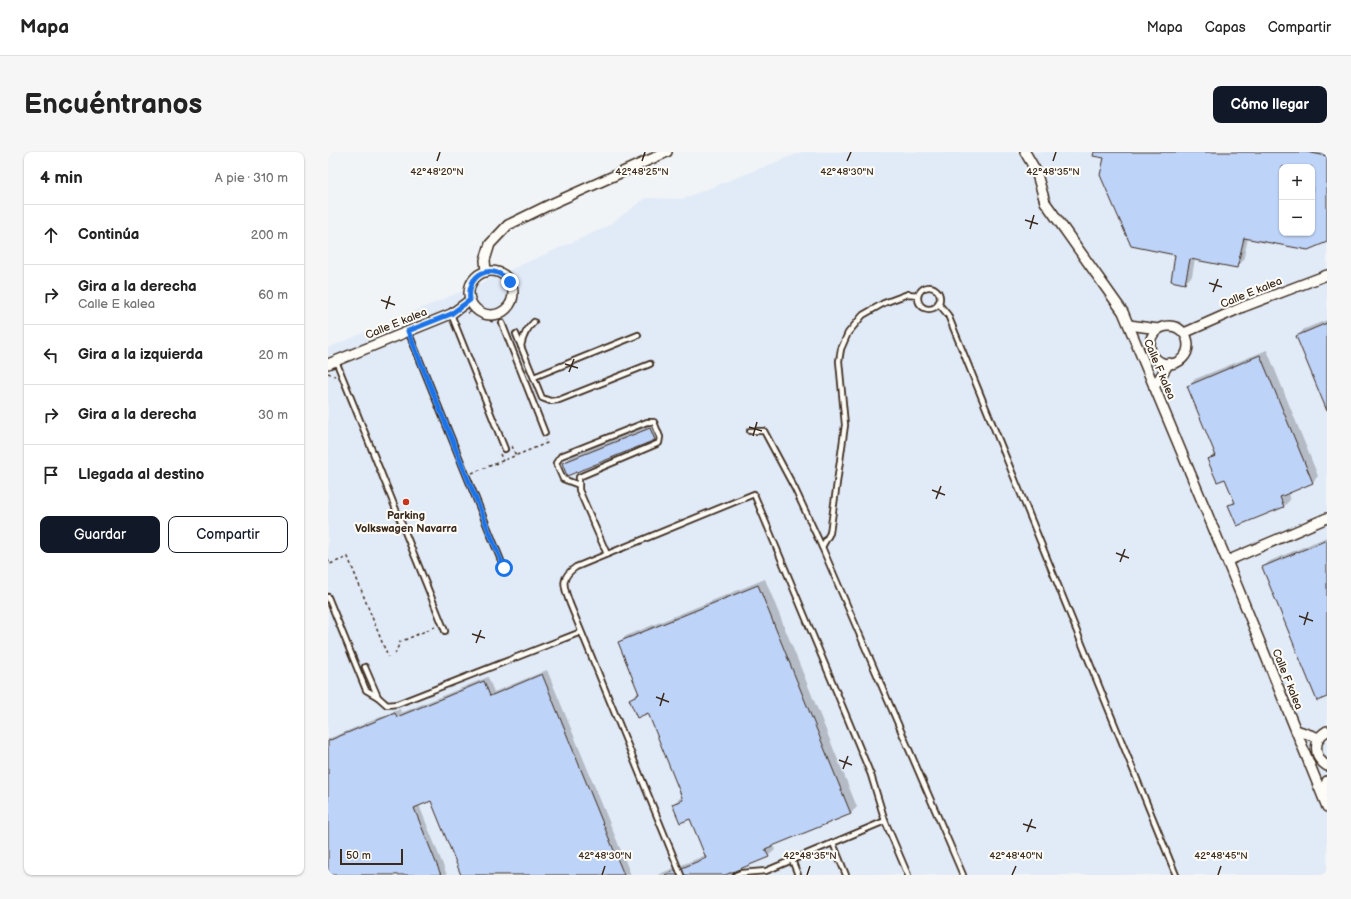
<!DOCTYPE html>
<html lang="es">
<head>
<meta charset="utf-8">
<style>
  :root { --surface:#fff; --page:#f6f6f6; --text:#222; --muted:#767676; --line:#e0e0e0; --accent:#111827 }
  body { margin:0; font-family:"Balsamiq Sans",sans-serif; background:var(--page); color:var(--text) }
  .controls { position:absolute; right:12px; top:12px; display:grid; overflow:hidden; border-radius:8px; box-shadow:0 1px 3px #0004 }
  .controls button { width:36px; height:36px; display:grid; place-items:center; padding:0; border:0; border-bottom:1px solid var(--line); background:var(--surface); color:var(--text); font:20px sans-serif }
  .scale { position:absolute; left:12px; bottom:10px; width:63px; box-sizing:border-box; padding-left:4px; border:2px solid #3b2a1e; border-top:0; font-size:11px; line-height:14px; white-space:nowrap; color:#3b2a1e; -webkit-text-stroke:3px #fdfcf7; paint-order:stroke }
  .stop { position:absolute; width:12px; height:12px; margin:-9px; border:3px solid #1a73e8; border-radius:50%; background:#fff }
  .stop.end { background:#1a73e8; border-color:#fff; box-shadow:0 1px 4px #0008 }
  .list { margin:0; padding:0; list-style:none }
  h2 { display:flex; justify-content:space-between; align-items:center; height:52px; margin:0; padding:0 16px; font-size:17px }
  h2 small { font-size:13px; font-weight:400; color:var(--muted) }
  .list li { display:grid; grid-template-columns:26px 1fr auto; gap:12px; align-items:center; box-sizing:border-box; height:60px; padding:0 16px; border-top:1px solid var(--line) }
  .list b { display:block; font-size:15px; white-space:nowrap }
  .list p { margin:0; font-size:13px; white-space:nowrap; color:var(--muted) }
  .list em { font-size:13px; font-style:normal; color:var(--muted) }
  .actions { display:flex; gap:8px; padding:12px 16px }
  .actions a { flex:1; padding:9px 0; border:1px solid var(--accent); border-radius:8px; text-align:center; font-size:14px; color:var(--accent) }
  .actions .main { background:var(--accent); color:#fff }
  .icon { flex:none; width:22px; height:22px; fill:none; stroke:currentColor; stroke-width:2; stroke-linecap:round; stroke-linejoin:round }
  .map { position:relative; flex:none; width:999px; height:723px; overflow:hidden; border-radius:8px }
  header { display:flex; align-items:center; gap:24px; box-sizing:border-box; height:56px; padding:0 20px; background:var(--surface); border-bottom:1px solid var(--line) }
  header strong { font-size:19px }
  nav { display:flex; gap:22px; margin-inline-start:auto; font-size:14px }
  .intro { display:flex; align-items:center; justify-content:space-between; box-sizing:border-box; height:96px; padding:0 24px }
  h1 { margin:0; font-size:28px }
  .button { padding:10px 18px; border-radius:8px; background:var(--accent); color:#fff; font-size:14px; font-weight:700 }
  main { display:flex; gap:24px; padding:0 24px }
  aside { flex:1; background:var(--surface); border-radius:8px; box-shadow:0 1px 3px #0004 }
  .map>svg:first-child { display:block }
  .built { fill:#e1eaf7; fill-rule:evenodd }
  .shadow { fill:#0003; fill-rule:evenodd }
  .building { fill:#bed3f8; stroke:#3b2a1e; fill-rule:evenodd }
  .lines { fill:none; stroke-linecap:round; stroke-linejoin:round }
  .service-casing { stroke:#3b2a1e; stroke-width:8 }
  .minor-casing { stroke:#3b2a1e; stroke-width:12 }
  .path { stroke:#3b2a1e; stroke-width:1.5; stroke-dasharray:3 3; stroke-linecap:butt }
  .service { stroke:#fdfcf7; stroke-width:4.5 }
  .minor { stroke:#fdfcf7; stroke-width:9 }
  .route { stroke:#1a73e8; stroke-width:5 }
  .ticks { fill:none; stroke:#3b2a1e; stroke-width:1.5 }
  .poi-dot { fill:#c8321e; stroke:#fdfcf7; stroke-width:1.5 }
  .labels { text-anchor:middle; stroke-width:4; stroke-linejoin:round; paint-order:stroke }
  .street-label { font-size:11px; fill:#3b2a1e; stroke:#fdfcf7 }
  .poi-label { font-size:11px; font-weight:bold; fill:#3b2a1e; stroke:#fdfcf7 }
  .ticks-label { font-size:10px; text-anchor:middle; fill:#3b2a1e; stroke:#fdfcf7; stroke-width:4; stroke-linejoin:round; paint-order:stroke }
</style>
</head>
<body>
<header>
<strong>Mapa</strong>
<nav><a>Mapa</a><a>Capas</a><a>Compartir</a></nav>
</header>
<div class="intro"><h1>Encuéntranos</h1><a class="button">Cómo llegar</a></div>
<main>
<aside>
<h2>4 min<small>A pie · 310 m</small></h2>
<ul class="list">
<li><svg class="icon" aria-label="ahead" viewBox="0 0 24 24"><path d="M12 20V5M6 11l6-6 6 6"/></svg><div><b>Continúa</b></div><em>200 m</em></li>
<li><svg class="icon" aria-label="right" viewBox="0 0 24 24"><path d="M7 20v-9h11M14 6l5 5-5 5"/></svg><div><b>Gira a la derecha</b><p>Calle E kalea</p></div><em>60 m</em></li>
<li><svg class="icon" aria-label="left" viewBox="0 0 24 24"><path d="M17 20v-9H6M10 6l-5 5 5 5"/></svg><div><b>Gira a la izquierda</b></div><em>20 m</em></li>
<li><svg class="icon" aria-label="right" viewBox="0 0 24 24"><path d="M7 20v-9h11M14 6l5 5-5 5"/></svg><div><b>Gira a la derecha</b></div><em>30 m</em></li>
<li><svg class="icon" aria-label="arrive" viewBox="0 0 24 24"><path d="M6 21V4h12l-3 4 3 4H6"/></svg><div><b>Llegada al destino</b></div></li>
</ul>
<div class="actions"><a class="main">Guardar</a><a>Compartir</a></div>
</aside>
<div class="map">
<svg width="999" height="723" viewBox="0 0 999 723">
  <rect width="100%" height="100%" fill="#f0f4f7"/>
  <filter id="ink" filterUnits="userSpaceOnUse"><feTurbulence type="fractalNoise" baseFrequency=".025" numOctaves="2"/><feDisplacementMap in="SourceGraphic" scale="8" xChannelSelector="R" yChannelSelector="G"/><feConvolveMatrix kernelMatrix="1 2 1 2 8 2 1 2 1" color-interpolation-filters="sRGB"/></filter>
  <g filter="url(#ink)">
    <!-- built -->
    <path class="built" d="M474 0H999V723H0V196L144 135 278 75 318 46 354 47ZM954 15H984V81H954Z"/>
    <!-- shadow -->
    <g class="shadow">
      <path d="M767 0H999V89L920 86 915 109 908 115 867 107 864 124 857 131 849 102 777 5ZM954 15H984V81H954Z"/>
      <polygon points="999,168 999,256 970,184 976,177"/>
      <polygon points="939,198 990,324 984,331 960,341 962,348 956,354 910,373 902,354 907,348 898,326 880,308 887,301 861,234 867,227"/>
      <polygon points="328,270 333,281 326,287 235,312 242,305"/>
      <polygon points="999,385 999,544 935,415 942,409"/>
      <polygon points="437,427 529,655 523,661 445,693 447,698 440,704 412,716 415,723 329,723 378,703 362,665 345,652 352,646 355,645 321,560 302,547 311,539 291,490 298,484"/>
      <polygon points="219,518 303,723 134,723 103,648 91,653 119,723 0,723 0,587 72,557 73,561 160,525 166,540"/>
    </g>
    <!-- building -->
    <g class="building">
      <path d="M766 0H978L999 4V90L980 98 916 86 909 116 862 107 857 132 843 129 847 103 803 94 772 23 776 6 765 4ZM954 15H984V81H954Z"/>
      <polygon points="999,171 999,259 968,184"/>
      <polygon points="932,203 985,331 952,345 956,355 909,374 900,353 907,351 897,327 889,330 879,307 888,304 859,234"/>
      <polygon points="322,276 327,288 239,324 234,311"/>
      <polygon points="999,388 999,545 989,549 934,415"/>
      <polygon points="430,433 523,662 437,697 441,705 397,723 337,723 378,706 362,667 352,671 344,652 355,648 320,561 309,566 301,547 311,542 290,490"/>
      <polygon points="214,522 296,723 133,723 103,649 86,656 113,723 0,723 0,589 67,561 69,565 156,529 162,544"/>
    </g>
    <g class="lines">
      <defs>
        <g id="service">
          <circle cx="601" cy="146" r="11"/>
          <polyline points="610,151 620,163 848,723"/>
          <polyline points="123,162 177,297"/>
          <polyline points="174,171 217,281"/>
          <polyline points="80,179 176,416"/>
          <polyline points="188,182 214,246 222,249 231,248 322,212"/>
          <path d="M193 194C195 184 198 177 206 170"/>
          <polyline points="8,209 117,479"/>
          <polyline points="206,225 310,183"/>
          <polyline points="422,279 436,279 467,337 494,395 635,723"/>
          <polyline points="251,333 235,327 228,311 233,304 319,270 326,270 332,285 331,291 251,325 251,338 279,402"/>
          <polyline points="494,395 502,381 517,273 511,209 513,197 520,181 535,163 556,151 580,142 590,143"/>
          <polyline points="0,445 38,538 50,545"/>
          <polyline points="37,515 50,545 59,553 69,552 253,480"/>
          <polyline points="505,691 518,723"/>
          <polyline points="464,708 470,723"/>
          <path d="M353 723 242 452C236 435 231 426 248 415L426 342 543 623 557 669 580 723"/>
          <polyline points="408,723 413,721 438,719 557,669"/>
        </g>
        <g id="minor">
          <polyline points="697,0 708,19 717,50 795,160 899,409 999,655"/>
          <circle cx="163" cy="141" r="22"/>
          <polyline points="158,120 157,108 162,92 180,73 223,52 339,0"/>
          <polyline points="801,173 830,177"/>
          <circle cx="841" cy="193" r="19"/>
          <polyline points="856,181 915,155 999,123"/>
          <polyline points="0,212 123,162 142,148"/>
          <polyline points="826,235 841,211"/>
          <polyline points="899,409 999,366"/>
          <polyline points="968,578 991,586"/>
          <path d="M999 579C985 587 985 605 999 614"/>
          <polyline points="995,644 999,629"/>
        </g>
      </defs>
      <!-- service casing -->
      <use href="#service" class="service-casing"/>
      <!-- minor casing -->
      <use href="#minor" class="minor-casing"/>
      <!-- path -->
      <g class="path">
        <polyline points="140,161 142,160 167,171"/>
        <polyline points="0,221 7,224"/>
        <polyline points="184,294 188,304"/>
        <polyline points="172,302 175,309"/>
        <polyline points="144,321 219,291 217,288"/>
        <polyline points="0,407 2,412 20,405 60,505"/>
        <polyline points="67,502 72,490 109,474"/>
      </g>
      <!-- service -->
      <use href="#service" class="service"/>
      <!-- minor -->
      <use href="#minor" class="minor"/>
    </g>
  </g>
  <g class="lines" filter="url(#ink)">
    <!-- route -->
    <path class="route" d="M176 416 80 179 123 162 142 148C138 122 164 109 182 130"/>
  </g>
  <!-- ticks -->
  <path class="ticks" d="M109 9 112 0M314 9 317 0M519 9 523 0M725 9 728 0M697 68 710 72M702 77 706 63M881 131 894 135M885 140 890 127M53 148 67 153M58 157 62 144M237 212 250 216M241 220 246 207M421 275 434 279M425 284 429 270M604 338 617 343M608 347 613 334M788 401 801 406M792 410 797 397M971 464 985 469M976 473 980 460M144 482 157 486M148 491 153 478M328 545 341 550M332 554 336 541M511 608 524 613M515 617 520 604M695 672 708 676M699 680 704 667M274 723 277 714M479 723 482 714M684 723 688 714M890 723 893 714"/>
  <!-- markers -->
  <circle class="poi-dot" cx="78" cy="350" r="4"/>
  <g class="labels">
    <!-- street labels -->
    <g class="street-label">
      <text transform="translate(923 140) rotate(-22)" y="4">Calle E kalea</text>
      <text transform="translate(68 171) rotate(-22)" y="4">Calle E kalea</text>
      <text transform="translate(832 217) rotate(67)" y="4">Calle F kalea</text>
      <text transform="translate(960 527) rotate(68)" y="4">Calle F kalea</text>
    </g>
    <!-- poi labels -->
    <g class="poi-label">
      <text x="78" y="367">Parking<tspan x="78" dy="13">Volkswagen Navarra</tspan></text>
    </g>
  </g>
  <g class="ticks-label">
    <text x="314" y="23">42°48'25"N</text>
    <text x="519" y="23">42°48'30"N</text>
    <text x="725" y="23">42°48'35"N</text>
    <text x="109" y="23">42°48'20"N</text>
    <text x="277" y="707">42°48'30"N</text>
    <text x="482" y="707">42°48'35"N</text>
    <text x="688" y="707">42°48'40"N</text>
    <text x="893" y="707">42°48'45"N</text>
  </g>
</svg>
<div class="controls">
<button>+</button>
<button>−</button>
</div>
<div class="scale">50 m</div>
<div class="stop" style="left:176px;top:416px"></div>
<div class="stop end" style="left:182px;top:130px"></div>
</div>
</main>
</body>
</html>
